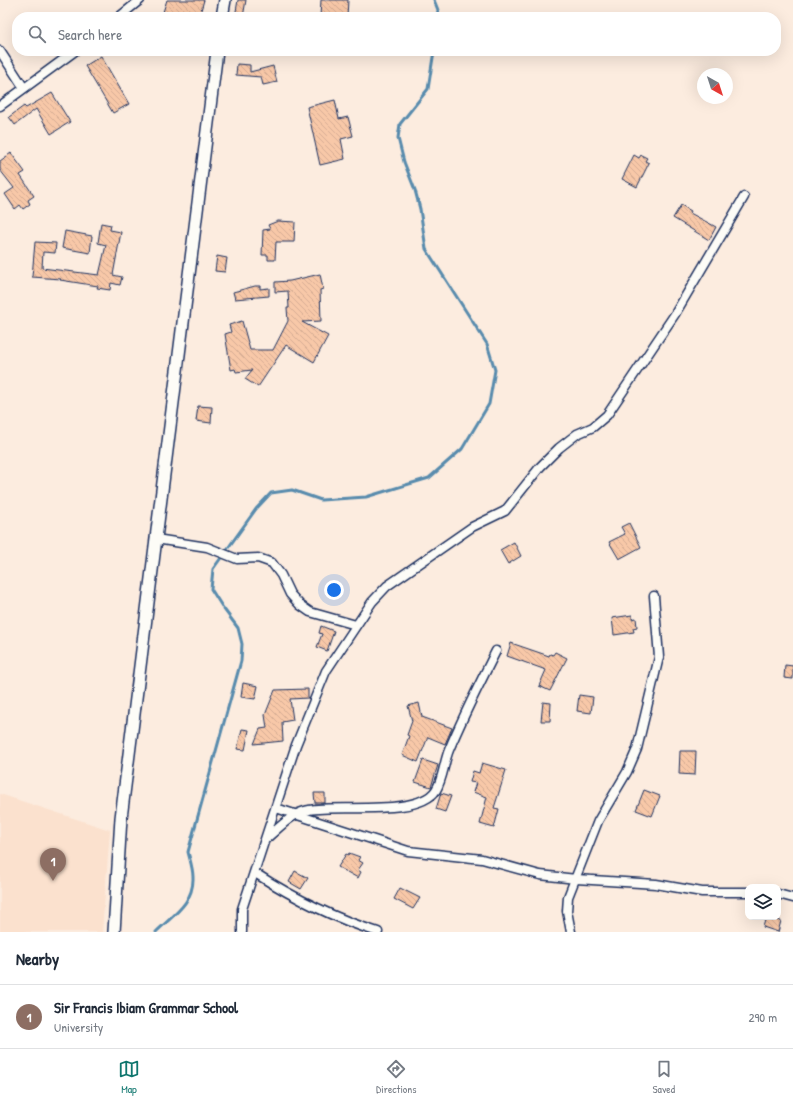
<!DOCTYPE html>
<html lang="en">
<head>
<meta charset="utf-8">
<style>
  :root { --surface:#fff; --page:#f6f6f7; --text:#1f2937; --muted:#747a83; --line:#e0e1e3; --accent:#0f766e }
  body { margin:0; font-family:"Patrick Hand",sans-serif; background:var(--page); color:var(--text) }
  .controls { position:absolute; right:12px; bottom:12px; display:grid; overflow:hidden; border-radius:8px; box-shadow:0 4px 16px #0002 }
  .controls button { width:36px; height:36px; display:grid; place-items:center; padding:0; border:0; border-bottom:1px solid var(--line); background:var(--surface); color:var(--text); font:20px sans-serif }
  .compass { position:absolute; left:697px; top:68px; width:36px; height:36px; border-radius:50%; background:var(--surface); box-shadow:0 4px 16px #0002; rotate:141deg }
  .you { position:absolute; left:334px; top:590px; width:14px; height:14px; margin:-10px; border:3px solid #fff; border-radius:50%; background:#1a73e8; box-shadow:0 0 0 6px #1a73e833 }
  .badge { display:grid; place-items:center; width:26px; height:26px; border-radius:50%; background:var(--accent); color:#fff; font-size:13px; font-weight:700 }
  .pin { position:absolute; translate:-50% -33px; filter:drop-shadow(0 1px 2px #0008) }
  .pin::after { content:''; position:absolute; top:21px; width:14px; height:12px; background:inherit; clip-path:polygon(0 0,100% 0,50% 100%) }
  .list { margin:0; padding:0; list-style:none }
  h2 { display:flex; justify-content:space-between; align-items:center; height:52px; margin:0; padding:0 16px; font-size:17px }
  h2 small { font-size:13px; font-weight:400; color:var(--muted) }
  .list li { display:grid; grid-template-columns:26px 1fr auto; gap:12px; align-items:center; box-sizing:border-box; height:64px; padding:0 16px; border-top:1px solid var(--line) }
  .list b { display:block; font-size:15px; white-space:nowrap }
  .list p { margin:0; font-size:13px; white-space:nowrap; color:var(--muted) }
  .list em { font-size:13px; font-style:normal; color:var(--muted) }
  .icon { flex:none; width:22px; height:22px; fill:none; stroke:currentColor; stroke-width:2; stroke-linecap:round; stroke-linejoin:round }
  .map { position:relative; flex:none; width:793px; height:932px; overflow:hidden }
  .search { position:absolute; background:var(--surface); box-shadow:0 4px 16px #0002; left:12px; right:12px; top:12px; height:44px; display:flex; align-items:center; gap:10px; box-sizing:border-box; padding:0 14px; border-radius:16px; color:var(--muted); font-size:15px }
  .sheet { height:116px; background:var(--surface) }
  nav { display:flex; justify-content:space-around; align-items:center; box-sizing:border-box; height:56px; border-top:1px solid var(--line); background:var(--surface); font-size:11px; color:var(--muted) }
  nav a { display:grid; justify-items:center; gap:2px }
  nav .on { color:var(--accent) }
  .map>svg:first-child { display:block }
  .built { fill:#fbe1ce }
  .lines { fill:none; stroke-linecap:round; stroke-linejoin:round }
  .stream { stroke:#588bad; stroke-width:3 }
  .building { fill:url(#building-back-hatch); stroke:#1b2f5e }
  .street-casing { stroke:#1b2f5e; stroke-width:11 }
  .secondary-casing { stroke:#1b2f5e; stroke-width:14 }
  .street { stroke:#fdfcf7; stroke-width:8 }
  .secondary { stroke:#fdfcf7; stroke-width:11 }
</style>
</head>
<body>
<div class="map">
<svg width="793" height="932" viewBox="0 0 793 932">
  <defs>
    <pattern id="building-back-hatch" width="6" height="6" patternUnits="userSpaceOnUse"><rect width="6" height="6" fill="#f8c8a8"/><path d="M-1 5l2 2M0 0l6 6M5-1l2 2" fill="none" stroke="#d4ac93"/></pattern>
  </defs>
  <rect width="100%" height="100%" fill="#fcecdf"/>
  <filter id="ink" filterUnits="userSpaceOnUse"><feTurbulence type="fractalNoise" baseFrequency=".025" numOctaves="2"/><feDisplacementMap in="SourceGraphic" scale="8" xChannelSelector="R" yChannelSelector="G"/><feConvolveMatrix kernelMatrix="1 2 1 2 8 2 1 2 1" color-interpolation-filters="sRGB"/></filter>
  <g filter="url(#ink)">
    <!-- built -->
    <polygon class="built" points="0,794 110,830 102,932 0,932"/>
    <g class="lines">
      <!-- stream -->
      <g class="stream">
        <polyline points="434,0 438,10 437,17"/>
        <path d="M156 932C173 915 194 903 193 877 193 869 190 860 188 852L241 661 242 644 238 628 223 608 211 589 213 569 256 509 271 493 292 490 321 500 366 497 429 478 462 449 489 404 495 370 487 344 426 249 420 209 415 190 404 162 398 138 400 124 428 89 434 51"/>
      </g>
    </g>
    <!-- building -->
    <g class="building">
      <polygon points="167,0 204,0 199,17 183,17 163,12"/>
      <polygon points="238,0 246,0 243,17 235,17"/>
      <polygon points="321,0 348,0 347,17 320,17"/>
      <polygon points="101,56 129,104 113,113 85,66"/>
      <polygon points="237,64 250,65 250,72 273,66 277,82 263,85 261,77 236,75"/>
      <polygon points="52,93 70,122 51,134 36,109 15,125 9,117 24,106 26,108"/>
      <polygon points="335,100 339,119 348,117 353,136 341,139 345,159 320,165 307,107"/>
      <polygon points="11,153 25,172 20,175 34,196 28,200 30,204 23,209 20,205 15,209 5,194 14,188 0,170 0,161"/>
      <polygon points="634,155 639,158 641,155 647,158 645,161 649,163 637,187 622,179"/>
      <polygon points="681,205 691,211 690,213 716,227 709,240 673,218"/>
      <polygon points="278,221 295,222 294,242 276,242 275,260 268,260 268,255 262,255 263,230 270,229 268,225"/>
      <polygon points="101,223 111,225 110,230 121,232 113,275 122,277 120,285 111,283 110,290 97,288 98,286 60,280 61,279 32,277 35,242 56,243 55,253 43,252 42,268 99,275 106,245 98,243"/>
      <polygon points="65,231 92,236 90,253 62,248"/>
      <polygon points="217,256 227,258 225,272 215,271"/>
      <polygon points="320,274 323,289 320,290 321,321 302,322 328,336 314,362 286,345 258,387 245,379 252,370 236,372 235,369 231,370 225,334 231,332 229,325 242,321 250,350 273,350 288,321 287,308 289,308 288,291 275,292 275,282 290,281"/>
      <polygon points="255,286 260,286 260,289 269,288 269,296 235,299 233,292"/>
      <polygon points="198,406 212,407 211,423 196,421"/>
      <polygon points="629,523 641,547 619,559 609,542 625,534 621,527"/>
      <polygon points="514,542 521,556 508,564 500,550"/>
      <polygon points="632,615 632,619 636,618 637,627 633,628 634,632 614,635 612,618"/>
      <polygon points="321,626 334,631 327,651 317,647 322,634 319,633"/>
      <polygon points="511,643 549,656 550,654 553,655 555,652 567,658 550,691 539,686 546,670 507,656"/>
      <polygon points="785,665 793,666 793,679 784,678"/>
      <polygon points="243,683 258,686 255,699 241,697"/>
      <polygon points="308,689 308,698 290,699 293,720 282,722 283,741 254,744 260,729 267,728 265,715 275,690"/>
      <polygon points="579,695 593,697 591,713 577,711"/>
      <polygon points="543,702 551,703 550,721 541,721"/>
      <polygon points="419,703 422,717 452,728 445,744 428,737 418,762 402,755 409,736 407,735 412,721 408,706"/>
      <polygon points="242,729 249,730 245,750 237,749"/>
      <polygon points="680,751 696,751 695,775 679,774"/>
      <polygon points="423,760 438,765 431,787 415,782"/>
      <polygon points="482,763 506,770 494,808 499,809 494,828 480,824 487,797 473,792 476,783 470,782 473,771 479,773"/>
      <polygon points="644,790 660,796 652,816 636,810"/>
      <polygon points="314,793 325,793 325,803 315,803"/>
      <polygon points="441,793 451,796 445,812 436,809"/>
      <polygon points="349,853 360,857 358,860 363,863 358,870 361,872 358,878 338,867 346,854 348,855"/>
      <polygon points="295,871 308,878 301,889 289,882"/>
      <polygon points="400,888 420,898 413,909 394,899"/>
      <polygon points="766,917 781,921 778,932 763,927"/>
    </g>
    <g class="lines">
      <defs>
        <g id="street">
          <polyline points="119,17 140,0"/>
          <polyline points="0,51 24,88"/>
          <polyline points="0,106 75,51"/>
          <polyline points="156,539 207,547 237,559 258,558 272,563 281,575 290,594 300,605 310,612 356,625"/>
          <polyline points="276,808 408,851 482,859 540,875 576,879 656,884 702,892 748,892"/>
          <path d="M267 838C280 827 292 813 309 810 337 804 419 817 436 790 443 779 444 762 449 750 463 716 480 683 496 651"/>
          <path d="M255 873C294 898 333 918 378 932"/>
          <polyline points="778,894 793,898"/>
          <polyline points="242,932 242,909 296,745 326,671 372,602 387,586 472,527 505,511 540,467 559,448 577,434 593,427 607,415 675,314 744,197"/>
          <polyline points="571,932 567,911 568,897 598,821 627,772 637,749 659,657 654,596"/>
        </g>
        <g id="secondary">
          <polyline points="222,17 225,0"/>
          <polyline points="114,932 121,818 217,51"/>
        </g>
      </defs>
      <!-- street casing -->
      <use href="#street" class="street-casing"/>
      <!-- secondary casing -->
      <use href="#secondary" class="secondary-casing"/>
      <!-- street -->
      <use href="#street" class="street"/>
      <!-- secondary -->
      <use href="#secondary" class="secondary"/>
    </g>
  </g>
</svg>
<div class="controls">
<button><svg class="icon" aria-label="layers" viewBox="0 0 24 24"><path d="M12 4l9 5-9 5-9-5zM3 14l9 5 9-5"/></svg></button>
</div>
<svg class="compass" viewBox="-18 -18 36 36"><path d="M0-13l5 13h-10z" fill="#e53935"/><path d="M0 13l5-13h-10z" fill="#747a83"/></svg>
<div class="you"></div>
<div class="pin badge" style="left:53px;top:881px;background:#8d6e63">1</div>
<div class="search"><svg class="icon" aria-label="search" viewBox="0 0 24 24"><circle cx="10" cy="10" r="6"/><path d="M15 15l6 6"/></svg>Search here</div>
</div>
<section class="sheet">
<h2>Nearby<small></small></h2>
<ul class="list">
<li><span class="badge" style="background:#8d6e63">1</span><div><b>Sir Francis Ibiam Grammar School</b><p>University</p></div><em>290 m</em></li>
</ul>
</section>
<nav>
<a class="on"><svg class="icon" aria-label="map" viewBox="0 0 24 24"><path d="M3 6l6-2 6 2 6-2v14l-6 2-6-2-6 2zM9 4v14M15 6v14"/></svg>Map</a>
<a><svg class="icon" aria-label="directions" viewBox="0 0 24 24"><path d="M12 3l9 9-9 9-9-9zM9 14v-3h6M13 9l2 2-2 2"/></svg>Directions</a>
<a><svg class="icon" aria-label="saved" viewBox="0 0 24 24"><path d="M7 4h10v16l-5-4-5 4z"/></svg>Saved</a>
</nav>
</body>
</html>
